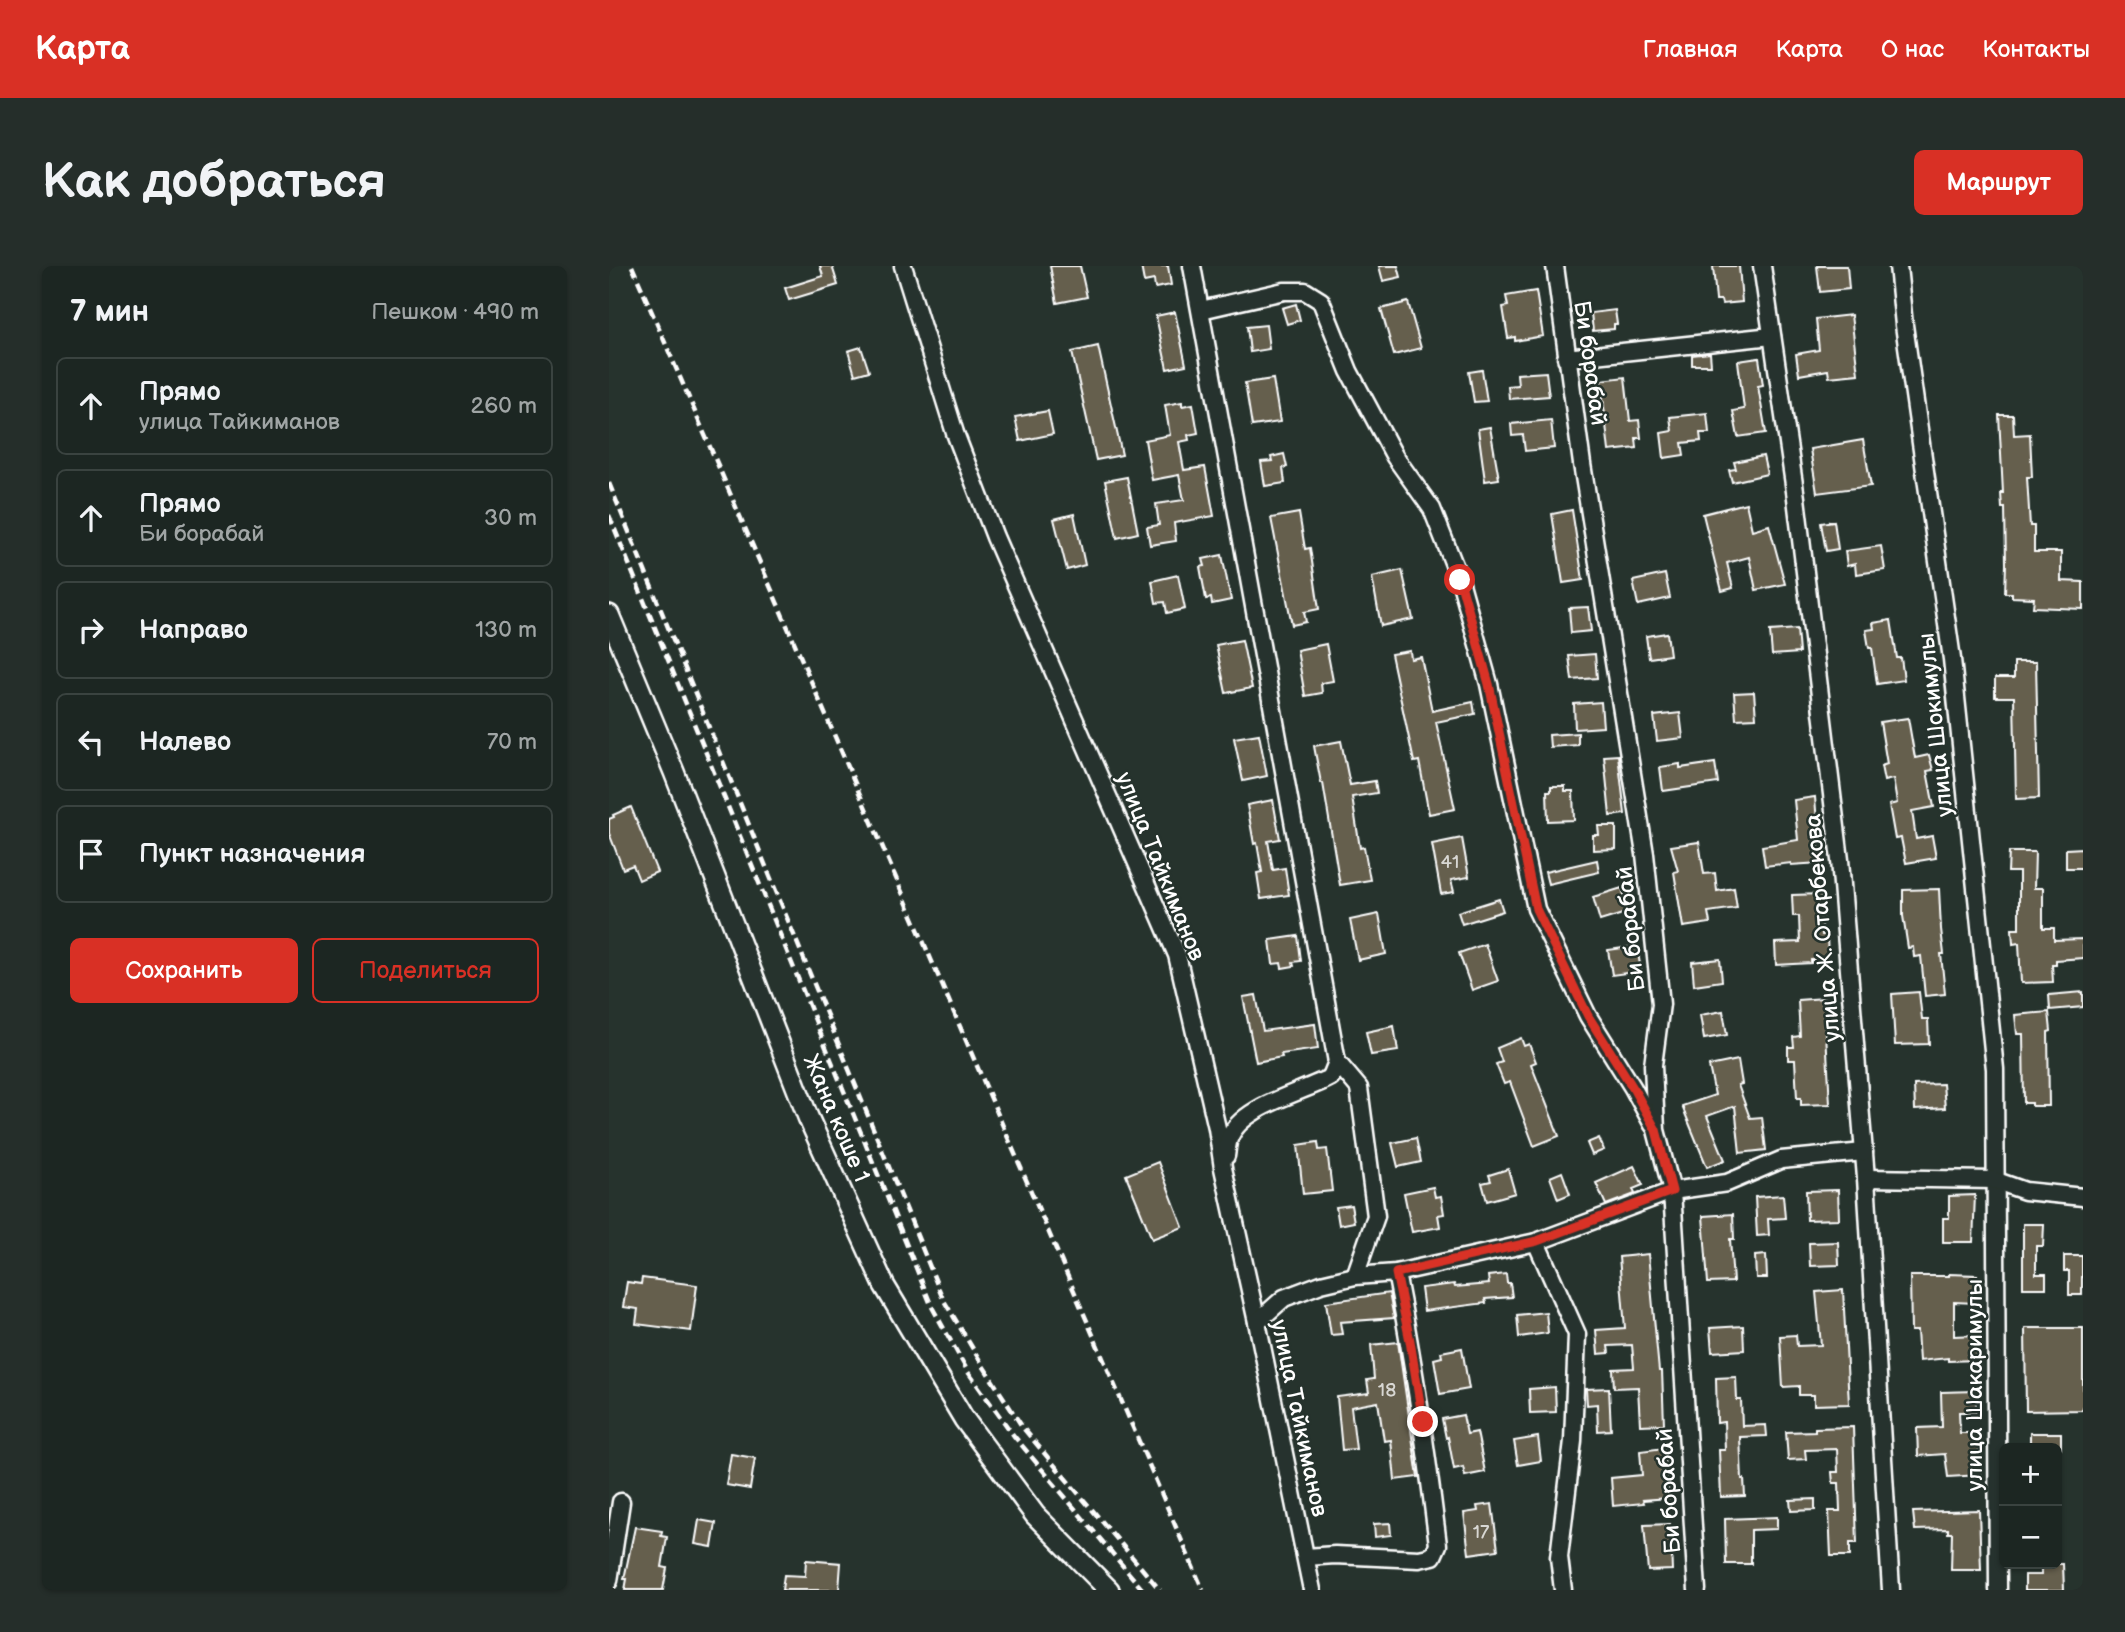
<!DOCTYPE html>
<html lang="ru">
<head>
<meta charset="utf-8">
<style>
  :root { --surface:#1c2622; --page:#252e2a; --text:#f1f3f6; --muted:#a0a5a5; --line:#3a4340; --accent:#d93025 }
  body { margin:0; font-family:"Balsamiq Sans",sans-serif; background:var(--page); color:var(--text) }
  .controls { position:absolute; right:21px; bottom:21px; display:grid; overflow:hidden; border-radius:10px; box-shadow:0 2px 5px #0004 }
  .controls button { width:63px; height:63px; display:grid; place-items:center; padding:0; border:0; border-bottom:2px solid var(--line); background:var(--surface); color:var(--text); font:35px sans-serif }
  .stop { position:absolute; width:21px; height:21px; margin:-16px; border:5px solid #d93025; border-radius:50%; background:#fff }
  .stop.end { background:#d93025; border-color:#fff; box-shadow:0 2px 7px #0008 }
  .list { margin:0; padding:0; list-style:none }
  h2 { display:flex; justify-content:space-between; align-items:center; height:91px; margin:0; padding:0 28px; font-size:30px }
  h2 small { font-size:23px; font-weight:400; color:var(--muted) }
  .list li { display:grid; grid-template-columns:46px 1fr auto; gap:21px; align-items:center; box-sizing:border-box; height:98px; margin:0 14px 14px; padding:0 14px; border:2px solid var(--line); border-radius:10px }
  .list b { display:block; font-size:26px; white-space:nowrap }
  .list p { margin:0; font-size:23px; white-space:nowrap; color:var(--muted) }
  .list em { font-size:23px; font-style:normal; color:var(--muted) }
  .actions { display:flex; gap:14px; padding:21px 28px }
  .actions a { flex:1; padding:16px 0; border:2px solid var(--accent); border-radius:10px; text-align:center; font-size:24px; color:var(--accent) }
  .actions .main { background:var(--accent); color:#fff }
  .icon { flex:none; width:38px; height:38px; fill:none; stroke:currentColor; stroke-width:2; stroke-linecap:round; stroke-linejoin:round }
  .map { position:relative; flex:none; width:1474px; height:1324px; overflow:hidden; border-radius:10px }
  header { display:flex; align-items:center; gap:42px; box-sizing:border-box; height:98px; padding:0 35px; background:var(--accent); color:#fff }
  header strong { font-size:33px }
  nav { display:flex; gap:38px; margin-inline-start:auto; font-size:24px }
  .intro { display:flex; align-items:center; justify-content:space-between; box-sizing:border-box; height:168px; padding:0 42px }
  h1 { margin:0; font-size:49px }
  .button { padding:18px 32px; border-radius:10px; background:var(--accent); color:#fff; font-size:24px; font-weight:700 }
  main { display:flex; gap:42px; padding:0 42px }
  aside { flex:1; background:var(--surface); border-radius:10px; box-shadow:0 2px 5px #0004 }
  .map>svg:first-child { display:block }
  .building { fill:#655e4e; stroke:#fff; stroke-width:2 }
  .lines { fill:none; stroke-linecap:round; stroke-linejoin:round }
  .minor-casing { stroke:#fff; stroke-width:21 }
  .tertiary-casing { stroke:#fff; stroke-width:24 }
  .minor { stroke:#26332d; stroke-width:16 }
  .tertiary { stroke:#26332d; stroke-width:19 }
  .rail { stroke:#fff; stroke-width:4.5; stroke-dasharray:10 5; stroke-linecap:butt }
  .route { stroke:#d93025; stroke-width:9 }
  .labels { text-anchor:middle; stroke-width:5; stroke-linejoin:round; paint-order:stroke }
  .number-label { font-size:19px; fill:#d8d7d3 }
  .street-label { font-size:23px; fill:#fff; stroke:#26332d }
</style>
</head>
<body>
<header>
<strong>Карта</strong>
<nav><a>Главная</a><a>Карта</a><a>О нас</a><a>Контакты</a></nav>
</header>
<div class="intro"><h1>Как добраться</h1><a class="button">Маршрут</a></div>
<main>
<aside>
<h2>7 мин<small>Пешком · 490 m</small></h2>
<ul class="list">
<li><svg class="icon" aria-label="ahead" viewBox="0 0 24 24"><path d="M12 20V5M6 11l6-6 6 6"/></svg><div><b>Прямо</b><p>улица Тайкиманов</p></div><em>260 m</em></li>
<li><svg class="icon" aria-label="ahead" viewBox="0 0 24 24"><path d="M12 20V5M6 11l6-6 6 6"/></svg><div><b>Прямо</b><p>Би борабай</p></div><em>30 m</em></li>
<li><svg class="icon" aria-label="right" viewBox="0 0 24 24"><path d="M7 20v-9h11M14 6l5 5-5 5"/></svg><div><b>Направо</b></div><em>130 m</em></li>
<li><svg class="icon" aria-label="left" viewBox="0 0 24 24"><path d="M17 20v-9H6M10 6l-5 5 5 5"/></svg><div><b>Налево</b></div><em>70 m</em></li>
<li><svg class="icon" aria-label="arrive" viewBox="0 0 24 24"><path d="M6 21V4h12l-3 4 3 4H6"/></svg><div><b>Пункт назначения</b></div></li>
</ul>
<div class="actions"><a class="main">Сохранить</a><a>Поделиться</a></div>
</aside>
<div class="map">
<svg width="1474" height="1324" viewBox="0 0 1474 1324">
  <rect width="100%" height="100%" fill="#26332d"/>
  <filter id="ink" filterUnits="userSpaceOnUse"><feTurbulence type="fractalNoise" baseFrequency=".0143" numOctaves="2"/><feDisplacementMap in="SourceGraphic" scale="14" xChannelSelector="R" yChannelSelector="G"/><feConvolveMatrix kernelMatrix="1 2 1 2 8 2 1 2 1" color-interpolation-filters="sRGB"/></filter>
  <g filter="url(#ink)">
    <!-- building -->
    <g class="building">
      <polygon points="211,0 223,0 229,19 180,34 176,22 214,10"/>
      <polygon points="441,0 471,0 478,31 448,37"/>
      <polygon points="532,0 559,0 562,19 546,22 545,14 535,16"/>
      <polygon points="770,0 789,0 792,11 774,15"/>
      <polygon points="1104,0 1130,0 1133,36 1113,38 1112,34 1107,34"/>
      <polygon points="1208,0 1238,0 1240,23 1211,26"/>
      <polygon points="927,25 934,70 906,75 906,71 899,72 894,41 899,40 897,30"/>
      <polygon points="799,36 812,82 785,89 772,43"/>
      <polygon points="687,38 691,54 678,58 673,42"/>
      <polygon points="1006,44 1008,58 1005,58 1005,63 984,65 982,47"/>
      <polygon points="566,46 577,99 558,103 547,50"/>
      <polygon points="1242,49 1249,108 1220,111 1219,104 1190,109 1187,88 1210,84 1207,53"/>
      <polygon points="657,59 660,83 641,86 638,61"/>
      <polygon points="489,80 513,189 487,194 463,86"/>
      <polygon points="252,81 260,105 246,109 239,85"/>
      <polygon points="1101,87 1102,99 1083,99 1083,89"/>
      <polygon points="1150,92 1154,119 1149,120 1157,167 1129,171 1124,145 1135,143 1129,95"/>
      <polygon points="873,104 878,135 865,136 860,106"/>
      <polygon points="937,106 940,130 900,133 899,120 909,119 908,108"/>
      <polygon points="1016,111 1021,155 1030,154 1032,172 1027,172 1028,182 1000,185 992,114"/>
      <polygon points="664,113 671,156 643,160 636,117"/>
      <polygon points="573,136 573,140 584,138 589,167 579,169 580,174 570,176 575,204 596,201 605,250 565,257 567,275 541,279 538,261 550,259 547,238 575,234 570,209 543,214 536,174 561,169 556,139"/>
      <polygon points="439,145 444,168 411,175 406,151"/>
      <polygon points="1098,147 1100,167 1091,167 1092,175 1073,177 1075,189 1055,192 1052,167 1063,165 1061,151"/>
      <polygon points="1390,149 1404,149 1405,169 1421,168 1423,211 1418,211 1421,260 1425,260 1425,286 1452,286 1452,315 1474,316 1474,343 1424,341 1425,332 1403,331 1403,327 1396,327 1397,298 1396,242 1393,242 1392,227 1394,227"/>
      <polygon points="942,154 945,182 916,185 914,169 903,170 902,158"/>
      <polygon points="881,161 890,213 876,215 869,163"/>
      <polygon points="1254,174 1262,220 1208,227 1201,183"/>
      <polygon points="675,188 678,201 674,202 676,217 656,220 652,196 663,195 662,191"/>
      <polygon points="1154,190 1158,208 1123,216 1120,204 1127,203 1125,196"/>
      <polygon points="518,211 529,267 508,272 496,215"/>
      <polygon points="1137,237 1143,264 1160,259 1176,318 1147,324 1140,291 1118,297 1124,322 1113,325 1094,248"/>
      <polygon points="963,244 974,314 954,317 943,248"/>
      <polygon points="690,247 696,283 701,282 710,343 695,346 697,356 683,359 662,252"/>
      <polygon points="465,248 476,299 458,304 445,253"/>
      <polygon points="1225,255 1229,283 1217,285 1212,257"/>
      <polygon points="1272,280 1276,304 1247,308 1246,298 1238,300 1236,285"/>
      <polygon points="613,289 622,334 603,338 602,332 597,333 591,301 596,300 594,293"/>
      <polygon points="793,304 804,353 772,360 763,311"/>
      <polygon points="1056,308 1061,332 1029,339 1024,315"/>
      <polygon points="569,309 576,343 558,347 556,336 547,337 543,315"/>
      <polygon points="979,341 982,365 962,367 960,342"/>
      <polygon points="1282,354 1288,392 1292,392 1295,414 1268,418 1263,382 1260,382 1257,364 1265,363 1264,357"/>
      <polygon points="1188,363 1190,387 1163,389 1161,365"/>
      <polygon points="1058,367 1061,389 1040,392 1037,370"/>
      <polygon points="633,374 643,422 617,427 607,379"/>
      <polygon points="717,378 724,415 712,417 713,427 696,430 688,384"/>
      <polygon points="801,385 802,393 812,391 823,445 864,436 866,448 827,456 846,543 820,548 810,495 805,496 782,388"/>
      <polygon points="986,388 988,412 963,414 960,390"/>
      <polygon points="1405,396 1427,396 1430,532 1407,533 1405,431 1386,431 1386,412 1405,412"/>
      <polygon points="1145,426 1147,452 1127,453 1125,427"/>
      <polygon points="992,436 994,461 966,463 965,438"/>
      <polygon points="1071,447 1074,472 1048,475 1045,450"/>
      <polygon points="1299,452 1306,492 1320,489 1324,504 1318,505 1325,541 1303,545 1307,573 1323,570 1327,592 1297,597 1292,572 1286,573 1280,539 1288,537 1284,513 1275,515 1272,500 1278,498 1271,456"/>
      <polygon points="969,467 969,479 941,481 940,469"/>
      <polygon points="650,468 658,510 634,515 625,472"/>
      <polygon points="732,475 741,519 766,515 768,527 743,531 751,582 755,581 761,614 731,619 714,517 712,517 705,480"/>
      <polygon points="1009,489 1016,548 1001,550 995,490"/>
      <polygon points="1106,497 1109,517 1054,525 1051,501 1071,498 1071,502"/>
      <polygon points="942,520 956,520 956,525 964,525 965,554 939,555 938,525 942,525"/>
      <polygon points="1206,531 1211,597 1182,599 1182,597 1156,600 1153,580 1189,574 1185,534"/>
      <polygon points="664,534 671,573 659,575 664,604 676,602 680,629 652,633 648,607 653,606 648,577 645,578 638,539"/>
      <polygon points="22,541 48,606 30,614 24,599 14,603 0,567 0,553 5,551 4,549"/>
      <polygon points="989,560 1007,560 1007,583 984,584 984,569 990,569"/>
      <polygon points="853,572 860,611 842,614 845,626 832,628 823,578"/>
      <polygon points="1090,576 1095,608 1106,607 1108,625 1125,622 1128,642 1099,646 1101,657 1074,661 1065,606 1069,605 1062,580"/>
      <polygon points="1474,582 1474,602 1457,602 1457,583"/>
      <polygon points="1400,586 1426,586 1425,622 1434,622 1434,662 1445,662 1445,674 1474,673 1474,692 1447,694 1447,699 1443,699 1444,716 1412,717 1410,677 1404,678 1403,663 1410,663 1410,606 1399,606"/>
      <polygon points="988,594 990,606 939,618 936,606"/>
      <polygon points="1013,622 1020,646 991,655 984,631"/>
      <polygon points="1330,623 1332,663 1335,688 1332,688 1336,728 1316,730 1312,690 1305,691 1304,681 1299,682 1294,650 1294,624"/>
      <polygon points="1212,628 1213,669 1218,669 1219,694 1202,694 1202,697 1167,699 1166,677 1191,676 1190,650 1184,650 1183,629"/>
      <polygon points="890,633 894,645 853,658 849,646"/>
      <polygon points="770,648 777,688 749,694 741,654"/>
      <polygon points="689,670 692,695 684,696 685,700 673,702 672,697 664,698 661,674"/>
      <polygon points="876,678 889,715 863,724 850,687"/>
      <polygon points="1028,680 1032,705 1003,709 999,684"/>
      <polygon points="1111,693 1113,715 1085,719 1083,696"/>
      <polygon points="1310,726 1313,753 1319,753 1320,778 1286,779 1283,728"/>
      <polygon points="1474,726 1474,741 1441,744 1440,729"/>
      <polygon points="647,729 654,765 706,758 709,783 672,788 673,791 647,796 634,731"/>
      <polygon points="1215,732 1221,838 1192,839 1192,832 1188,832 1186,794 1179,794 1179,781 1185,781 1184,771 1191,770 1189,734"/>
      <polygon points="1114,745 1118,769 1095,773 1091,749"/>
      <polygon points="1440,746 1442,765 1439,766 1440,840 1423,840 1423,837 1415,837 1414,768 1408,768 1406,749"/>
      <polygon points="785,760 789,785 762,789 757,766"/>
      <polygon points="912,772 915,780 920,778 927,796 922,798 950,870 925,880 901,816 895,818 887,798 893,796 888,782"/>
      <polygon points="1129,794 1133,818 1129,819 1141,852 1153,851 1157,884 1131,887 1126,840 1098,850 1116,894 1098,901 1073,840 1106,829 1100,800"/>
      <polygon points="1334,818 1336,842 1306,844 1305,819"/>
      <polygon points="807,872 812,896 789,901 783,877"/>
      <polygon points="990,872 995,884 983,889 978,877"/>
      <polygon points="709,876 710,884 718,883 723,925 694,928 689,879"/>
      <polygon points="549,896 574,961 543,973 517,909"/>
      <polygon points="1025,900 1034,919 1024,923 1026,928 997,939 987,917"/>
      <polygon points="899,903 906,927 878,935 873,917 882,915 880,909"/>
      <polygon points="953,906 961,928 949,933 941,911"/>
      <polygon points="824,921 826,931 832,930 835,948 829,949 831,961 803,966 795,927"/>
      <polygon points="1229,924 1230,953 1198,954 1197,925"/>
      <polygon points="1174,929 1176,952 1159,953 1160,969 1148,970 1146,931"/>
      <polygon points="1366,929 1364,976 1334,976 1334,952 1340,952 1340,930"/>
      <polygon points="742,939 745,956 730,959 727,941"/>
      <polygon points="1124,948 1125,973 1121,973 1124,1016 1099,1017 1094,950"/>
      <polygon points="1414,958 1435,958 1434,980 1427,980 1427,1008 1437,1008 1437,1022 1414,1022"/>
      <polygon points="1229,976 1230,999 1201,1000 1200,977"/>
      <polygon points="1039,988 1050,1105 1053,1105 1055,1158 1031,1159 1029,1121 1005,1122 1004,1103 1025,1102 1023,1079 999,1080 1000,1087 989,1088 987,1064 1016,1062 1010,991"/>
      <polygon points="1157,989 1158,1012 1147,1012 1146,990"/>
      <polygon points="1455,990 1473,990 1473,1029 1460,1029 1460,1005 1455,1005"/>
      <polygon points="897,1008 898,1017 901,1017 903,1031 876,1033 877,1037 815,1045 812,1022 845,1018 846,1021 880,1018 879,1010"/>
      <polygon points="1340,1008 1368,1009 1367,1037 1345,1036 1345,1070 1368,1069 1368,1094 1339,1095 1339,1092 1310,1095 1308,1065 1302,1065 1301,1010 1340,1010"/>
      <polygon points="33,1012 88,1019 82,1065 27,1058 29,1043 14,1041 18,1016 32,1018"/>
      <polygon points="1234,1024 1240,1138 1205,1139 1205,1129 1190,1129 1190,1120 1174,1121 1171,1070 1187,1069 1188,1080 1212,1079 1207,1026"/>
      <polygon points="780,1027 785,1052 731,1056 733,1068 722,1069 717,1036"/>
      <polygon points="937,1046 939,1067 910,1071 908,1049"/>
      <polygon points="1134,1060 1135,1084 1103,1086 1101,1062"/>
      <polygon points="1416,1062 1474,1062 1474,1144 1417,1145"/>
      <polygon points="789,1076 809,1211 786,1214 782,1174 775,1175 769,1136 742,1141 747,1183 733,1184 728,1131 760,1127 758,1114 765,1113 762,1079"/>
      <polygon points="853,1082 860,1123 831,1128 825,1093 833,1091 832,1086"/>
      <polygon points="1127,1111 1128,1134 1132,1134 1133,1160 1157,1159 1158,1170 1131,1171 1133,1213 1135,1213 1136,1230 1112,1231 1110,1184 1116,1184 1115,1156 1108,1157 1107,1112"/>
      <polygon points="946,1121 947,1146 921,1147 920,1123"/>
      <polygon points="1000,1122 1002,1164 989,1165 988,1138 978,1139 977,1123"/>
      <polygon points="1367,1125 1367,1146 1350,1146 1351,1167 1365,1167 1365,1180 1370,1180 1371,1209 1339,1211 1336,1188 1309,1190 1308,1162 1333,1161 1332,1126"/>
      <polygon points="854,1149 858,1168 868,1166 876,1206 856,1210 854,1201 845,1203 839,1171 837,1172 833,1153"/>
      <polygon points="1244,1161 1248,1277 1241,1277 1241,1290 1222,1290 1220,1245 1231,1245 1230,1217 1224,1217 1223,1206 1229,1206 1228,1183 1196,1184 1197,1193 1179,1194 1177,1166 1206,1165 1206,1162"/>
      <rect x="1421" y="1167" width="31" height="15"/>
      <polygon points="929,1171 932,1195 909,1199 905,1175"/>
      <polygon points="1055,1182 1060,1232 1034,1234 1035,1237 1004,1240 1002,1212 1033,1209 1031,1185"/>
      <polygon points="122,1188 146,1192 141,1223 117,1219"/>
      <polygon points="1206,1233 1206,1244 1182,1245 1181,1234"/>
      <polygon points="883,1238 889,1284 860,1288 855,1247 869,1245 868,1240"/>
      <polygon points="1370,1244 1372,1304 1342,1304 1343,1267 1339,1267 1339,1263 1306,1264 1304,1246"/>
      <polygon points="1168,1251 1168,1263 1142,1264 1142,1298 1117,1298 1116,1253"/>
      <polygon points="90,1254 107,1257 103,1281 86,1278"/>
      <polygon points="781,1257 782,1269 766,1271 765,1258"/>
      <polygon points="1061,1258 1063,1304 1039,1305 1035,1259"/>
      <polygon points="26,1261 53,1265 52,1270 58,1271 53,1301 58,1302 54,1324 16,1324 18,1313 15,1313"/>
      <polygon points="197,1294 232,1297 230,1324 173,1324 175,1309 196,1310"/>
      <polygon points="1432,1298 1454,1298 1455,1324 1416,1324 1416,1309 1432,1309"/>
    </g>
    <g class="lines">
      <defs>
        <g id="minor">
          <polyline points="294,0 346,167 386,271 568,689 608,862 614,902 648,1056 703,1324"/>
          <polyline points="583,0 728,796 750,822 767,950 746,1010"/>
          <polyline points="946,0 973,198 1036,588 1052,738 1044,799 1047,864 1063,925 1088,1324"/>
          <polyline points="1153,0 1187,232 1231,594 1257,912 1282,1324"/>
          <polyline points="1289,0 1295,59 1343,393 1386,803 1389,1324"/>
          <polyline points="592,44 675,25 696,25 712,35 740,105 786,191 823,243 851,314 880,418 927,643 979,750 1024,822 1044,859"/>
          <polyline points="957,92 1163,70"/>
          <path d="M617 890C618 884 618 878 620 873 631 840 693 827 722 811L728 796"/>
          <polyline points="1257,912 1385,914 1416,925 1474,931"/>
          <polyline points="927,976 968,1068 964,1175 950,1291 954,1324"/>
          <polyline points="648,1056 675,1032 712,1018 746,1010 787,1007 927,976 1063,925 1118,917 1172,894 1255,886"/>
          <path d="M697 1291 726 1289 810 1293 824 1290 829 1279C818 1188 805 1097 787 1007"/>
          <polyline points="0,1315 12,1236"/>
        </g>
        <polyline id="tertiary" points="0,349 65,506 199,851 275,1019 355,1153 426,1249 500,1324"/>
      </defs>
      <!-- minor casing -->
      <use href="#minor" class="minor-casing"/>
      <!-- tertiary casing -->
      <use href="#tertiary" class="tertiary-casing"/>
      <!-- minor -->
      <use href="#minor" class="minor"/>
      <!-- tertiary -->
      <use href="#tertiary" class="tertiary"/>
      <!-- rail -->
      <g class="rail">
        <polyline points="23,0 594,1324"/>
        <polyline points="0,217 334,1033 373,1098 414,1162 551,1324"/>
        <polyline points="0,249 323,1041 359,1106 405,1170 534,1324"/>
      </g>
    </g>
  </g>
  <g class="lines" filter="url(#ink)">
    <!-- route -->
    <polyline class="route" points="814,1156 801,1075 787,1007 928,975 1063,925 1047,864 1024,822 979,750 927,643 880,418 851,314"/>
  </g>
  <g class="labels">
    <!-- number labels -->
    <g class="number-label">
      <text x="841" y="602">41</text>
      <text x="778" y="1130">18</text>
      <text x="872" y="1272">17</text>
    </g>
    <!-- street labels -->
    <g class="street-label">
      <text transform="translate(982 97) rotate(82)" y="8">Би борабай</text>
      <text transform="translate(1326 459) rotate(-96)" y="8">улица Шокимулы</text>
      <text transform="translate(552 600) rotate(68)" y="8">улица Тайкиманов</text>
      <text transform="translate(1213 662) rotate(-95)" y="8">улица Ж. Отарбекова</text>
      <text transform="translate(1021 663) rotate(-96)" y="8">Би борабай</text>
      <text transform="translate(228 852) rotate(67)" y="8">Жана коше 1</text>
      <text transform="translate(1365 1119) rotate(-90)" y="8">улица Шакаримулы</text>
      <text transform="translate(691 1152) rotate(78)" y="8">улица Тайкиманов</text>
      <text transform="translate(1059 1225) rotate(-94)" y="8">Би борабай</text>
    </g>
  </g>
</svg>
<div class="controls">
<button>+</button>
<button>−</button>
</div>
<div class="stop" style="left:851px;top:314px"></div>
<div class="stop end" style="left:814px;top:1156px"></div>
</div>
</main>
</body>
</html>
